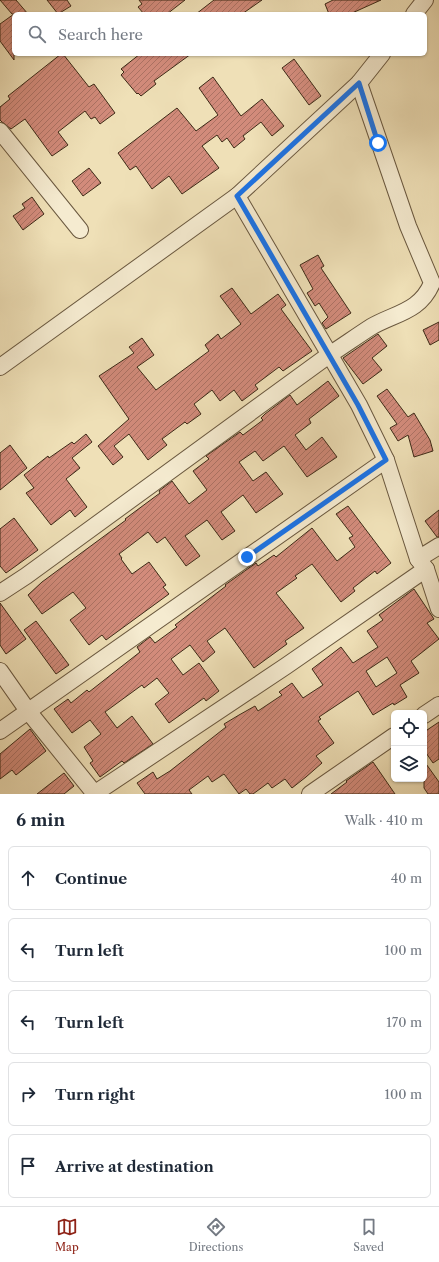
<!DOCTYPE html>
<html lang="en">
<head>
<meta charset="utf-8">
<style>
  :root { --surface:#fff; --page:#f6f6f7; --text:#1f2937; --muted:#747a83; --line:#e0e1e3; --accent:#8f2418 }
  body { margin:0; font-family:"Libre Caslon Text",serif; background:var(--page); color:var(--text) }
  .controls { position:absolute; right:12px; bottom:12px; display:grid; overflow:hidden; border-radius:6px; box-shadow:0 1px 3px #0004 }
  .controls button { width:36px; height:36px; display:grid; place-items:center; padding:0; border:0; border-bottom:1px solid var(--line); background:var(--surface); color:var(--text); font:20px sans-serif }
  .stop { position:absolute; width:12px; height:12px; margin:-9px; border:3px solid #1a73e8; border-radius:50%; background:#fff }
  .stop.end { background:#1a73e8; border-color:#fff; box-shadow:0 1px 4px #0008 }
  .list { margin:0; padding:0; list-style:none }
  h2 { display:flex; justify-content:space-between; align-items:center; height:52px; margin:0; padding:0 16px; font-size:17px }
  h2 small { font-size:13px; font-weight:400; color:var(--muted) }
  .list li { display:grid; grid-template-columns:26px 1fr auto; gap:12px; align-items:center; box-sizing:border-box; height:64px; margin:0 8px 8px; padding:0 8px; border:1px solid var(--line); border-radius:6px }
  .list b { display:block; font-size:15px; white-space:nowrap }
  .list em { font-size:13px; font-style:normal; color:var(--muted) }
  .icon { flex:none; width:22px; height:22px; fill:none; stroke:currentColor; stroke-width:2; stroke-linecap:round; stroke-linejoin:round }
  .map { position:relative; flex:none; width:439px; height:794px; overflow:hidden }
  .search { position:absolute; background:var(--surface); box-shadow:0 1px 3px #0004; left:12px; right:12px; top:12px; height:44px; display:flex; align-items:center; gap:10px; box-sizing:border-box; padding:0 14px; border-radius:6px; color:var(--muted); font-size:15px }
  .sheet { height:412px; background:var(--surface) }
  nav { display:flex; justify-content:space-around; align-items:center; box-sizing:border-box; height:56px; border-top:1px solid var(--line); background:var(--surface); font-size:11px; color:var(--muted) }
  nav a { display:grid; justify-items:center; gap:2px }
  nav .on { color:var(--accent) }
  .map>svg:first-child { display:block }
  .building { fill:url(#building-hatch); stroke:#3d2a17; fill-rule:evenodd }
  .lines { fill:none; stroke-linecap:round; stroke-linejoin:round }
  .minor-casing { stroke:#6a583f; stroke-width:18 }
  .minor { stroke:#f5ebd0; stroke-width:16 }
  .route { stroke:#1a73e8; stroke-width:5 }
</style>
</head>
<body>
<div class="map">
<svg width="439" height="794" viewBox="0 0 439 794">
  <defs>
    <pattern id="building-hatch" width="6" height="6" patternUnits="userSpaceOnUse"><rect width="6" height="6" fill="#d28b7b"/><path d="M-1 1l2-2M0 6l6-6M5 7l2-2" fill="none" stroke="#ac7264"/></pattern>
  </defs>
  <rect width="100%" height="100%" fill="#efe0b7"/>
  <filter id="stains"><feTurbulence type="fractalNoise" baseFrequency=".005" numOctaves="4"/><feColorMatrix values="0 0 0 0 .2 0 0 0 0 .09 0 0 0 0 .02 0 0 0 .5 -.17"/></filter>
  <radialGradient id="worn" r=".72"><stop offset=".6" stop-color="#630" stop-opacity="0"/><stop offset="1" stop-color="#630" stop-opacity=".3"/></radialGradient>
  <!-- building -->
  <g class="building">
    <polygon points="0,0 16,0 28,14 14,14 14,60 0,41 0,24 14,14 12,14"/>
    <polygon points="47,0 67,0 71,6 58,14"/>
    <polygon points="139,0 185,0 167,14 144,14 138,7 142,4"/>
    <polygon points="214,0 262,0 242,14 196,14"/>
    <polygon points="333,0 381,0 350,14 329,14 325,4"/>
    <polygon points="61,54 63,54 89,87 94,84 115,113 100,124 95,117 91,119 85,111 58,132 68,145 52,156 25,119 11,129 2,122 0,120 0,107 10,99 8,96"/>
    <polygon points="140,54 191,54 154,81 156,84 141,96 138,93 137,94 121,75 124,72 121,69"/>
    <polygon points="294,59 321,96 309,105 282,68"/>
    <polygon points="213,77 241,116 262,99 284,126 272,136 261,122 243,136 245,139 234,148 227,138 222,142 217,135 202,146 219,168 182,194 169,176 152,189 136,166 130,170 118,153 177,108 196,131 218,115 199,88"/>
    <polygon points="89,168 101,183 83,196 72,181"/>
    <polygon points="32,197 44,214 23,230 13,216 25,208 22,204"/>
    <polygon points="318,255 324,266 321,268 351,313 326,329 322,323 328,317 319,303 315,306 307,293 313,289 300,265"/>
    <polygon points="232,288 251,314 278,294 286,305 281,309 312,351 283,371 279,367 255,385 258,389 242,401 234,390 220,401 212,390 194,404 201,414 187,424 185,422 162,439 167,445 148,460 129,434 114,446 123,457 113,465 98,446 129,419 99,376 134,353 129,347 142,338 154,355 137,367 156,390 209,351 205,345 218,334 221,339 241,324 220,296"/>
    <polygon points="439,322 439,340 430,345 423,330"/>
    <polygon points="378,334 387,346 372,358 382,370 363,384 343,358"/>
    <polygon points="328,381 339,396 309,419 311,423 295,435 306,450 322,437 337,457 307,477 284,446 263,461 255,451 239,462 253,481 266,472 283,494 256,513 243,495 221,512 235,531 222,540 207,520 185,536 200,556 186,566 165,537 157,543 148,532 119,554 122,558 121,559 132,574 149,562 166,585 163,587 169,594 106,640 102,635 89,645 70,620 86,608 73,592 42,614 28,595 42,582 126,520 125,519 160,493 159,491 172,481 189,504 207,490 193,471 209,459 206,456 240,432 243,435 263,420 261,418 265,414 290,395 297,405"/>
    <polygon points="387,389 408,417 414,413 430,440 433,451 414,457 408,435 398,441 390,428 397,424 377,396"/>
    <polygon points="86,434 92,442 72,458 80,468 66,479 87,507 75,517 70,510 51,525 26,493 34,488 24,475 48,456 49,458 72,442 74,444"/>
    <polygon points="10,445 27,468 0,490 0,453"/>
    <polygon points="348,506 391,563 377,574 375,571 353,588 355,591 341,602 312,564 295,576 297,578 276,593 304,628 285,641 287,644 254,668 225,628 207,641 215,652 203,662 190,645 171,659 183,675 199,663 219,691 206,701 204,698 169,723 155,704 169,693 157,678 144,688 142,685 105,712 117,728 132,716 153,744 124,763 122,761 100,777 90,763 93,761 84,747 101,734 90,720 72,733 54,709 68,699 71,703 87,690 89,692 140,652 137,647 150,637 155,643 177,627 175,625 226,586 225,585 256,563 258,566 274,555 276,557 312,528 337,561 355,547 349,538 353,536 336,514"/>
    <polygon points="439,510 439,537 437,537 425,521"/>
    <polygon points="14,518 38,550 6,573 0,566 0,529"/>
    <path d="M414 589 434 619 427 623 439 639 411 661 419 673 400 685 407 697 394 705 393 703 373 715 358 691 319 717 321 719 318 721 334 743 316 756 322 763 306 777 292 788 285 779 272 788 268 783 253 794H250L246 789 239 794 224 774 212 782 208 776 189 790 192 794H145L137 783 153 772 157 779 170 771 226 727 224 724 239 715 255 706 258 711 282 695 279 692 292 683 303 698 323 685 312 669 341 647 353 663 378 647 367 631 383 620 379 615ZM387 657 397 673 376 687 366 671Z"/>
    <polygon points="0,603 26,639 6,654 0,645"/>
    <polygon points="36,621 69,665 56,674 24,630"/>
    <polygon points="439,722 439,759 433,763 424,750 424,732"/>
    <polygon points="30,729 46,751 16,775 12,770 0,779 0,754"/>
    <polygon points="424,761 439,782 439,794 428,794 424,788"/>
    <polygon points="373,762 395,794 331,794 347,782 346,781"/>
    <polygon points="64,773 74,786 64,794 37,794"/>
  </g>
  <g class="lines">
    <defs>
      <g id="minor">
        <polyline points="414,14 425,0"/>
        <polyline points="0,131 80,230"/>
        <polyline points="237,196 359,405 386,460 418,559 426,569 439,609"/>
        <polyline points="0,367 237,196 359,83 382,54"/>
        <polyline points="418,559 439,546"/>
        <path d="M0 593 26 576 329 355C343 346 357 336 371 327 395 313 420 312 432 283L408 226 359 83"/>
        <polyline points="0,671 28,711 95,794"/>
        <polyline points="424,715 439,705"/>
        <polyline points="0,731 386,460"/>
        <polyline points="94,794 286,666 426,569"/>
        <polyline points="310,794 394,736"/>
      </g>
    </defs>
    <!-- minor casing -->
    <use href="#minor" class="minor-casing"/>
    <!-- minor -->
    <use href="#minor" class="minor"/>
  </g>
  <g class="lines">
    <!-- route -->
    <polyline class="route" points="247,557 386,460 358,405 237,196 359,83 378,143"/>
  </g>
  <rect width="100%" height="100%" filter="url(#stains)"/>
  <rect width="100%" height="100%" fill="url(#worn)"/>
</svg>
<div class="controls">
<button><svg class="icon" aria-label="locate" viewBox="0 0 24 24"><circle cx="12" cy="12" r="6"/><path d="M12 2v4M12 18v4M2 12h4M18 12h4"/></svg></button>
<button><svg class="icon" aria-label="layers" viewBox="0 0 24 24"><path d="M12 4l9 5-9 5-9-5zM3 14l9 5 9-5"/></svg></button>
</div>
<div class="stop" style="left:378px;top:143px"></div>
<div class="stop end" style="left:247px;top:557px"></div>
<div class="search"><svg class="icon" aria-label="search" viewBox="0 0 24 24"><circle cx="10" cy="10" r="6"/><path d="M15 15l6 6"/></svg>Search here</div>
</div>
<section class="sheet">
<h2>6 min<small>Walk · 410 m</small></h2>
<ul class="list">
<li><svg class="icon" aria-label="ahead" viewBox="0 0 24 24"><path d="M12 20V5M6 11l6-6 6 6"/></svg><div><b>Continue</b></div><em>40 m</em></li>
<li><svg class="icon" aria-label="left" viewBox="0 0 24 24"><path d="M17 20v-9H6M10 6l-5 5 5 5"/></svg><div><b>Turn left</b></div><em>100 m</em></li>
<li><svg class="icon" aria-label="left" viewBox="0 0 24 24"><path d="M17 20v-9H6M10 6l-5 5 5 5"/></svg><div><b>Turn left</b></div><em>170 m</em></li>
<li><svg class="icon" aria-label="right" viewBox="0 0 24 24"><path d="M7 20v-9h11M14 6l5 5-5 5"/></svg><div><b>Turn right</b></div><em>100 m</em></li>
<li><svg class="icon" aria-label="arrive" viewBox="0 0 24 24"><path d="M6 21V4h12l-3 4 3 4H6"/></svg><div><b>Arrive at destination</b></div></li>
</ul>
</section>
<nav>
<a class="on"><svg class="icon" aria-label="map" viewBox="0 0 24 24"><path d="M3 6l6-2 6 2 6-2v14l-6 2-6-2-6 2zM9 4v14M15 6v14"/></svg>Map</a>
<a><svg class="icon" aria-label="directions" viewBox="0 0 24 24"><path d="M12 3l9 9-9 9-9-9zM9 14v-3h6M13 9l2 2-2 2"/></svg>Directions</a>
<a><svg class="icon" aria-label="saved" viewBox="0 0 24 24"><path d="M7 4h10v16l-5-4-5 4z"/></svg>Saved</a>
</nav>
</body>
</html>
